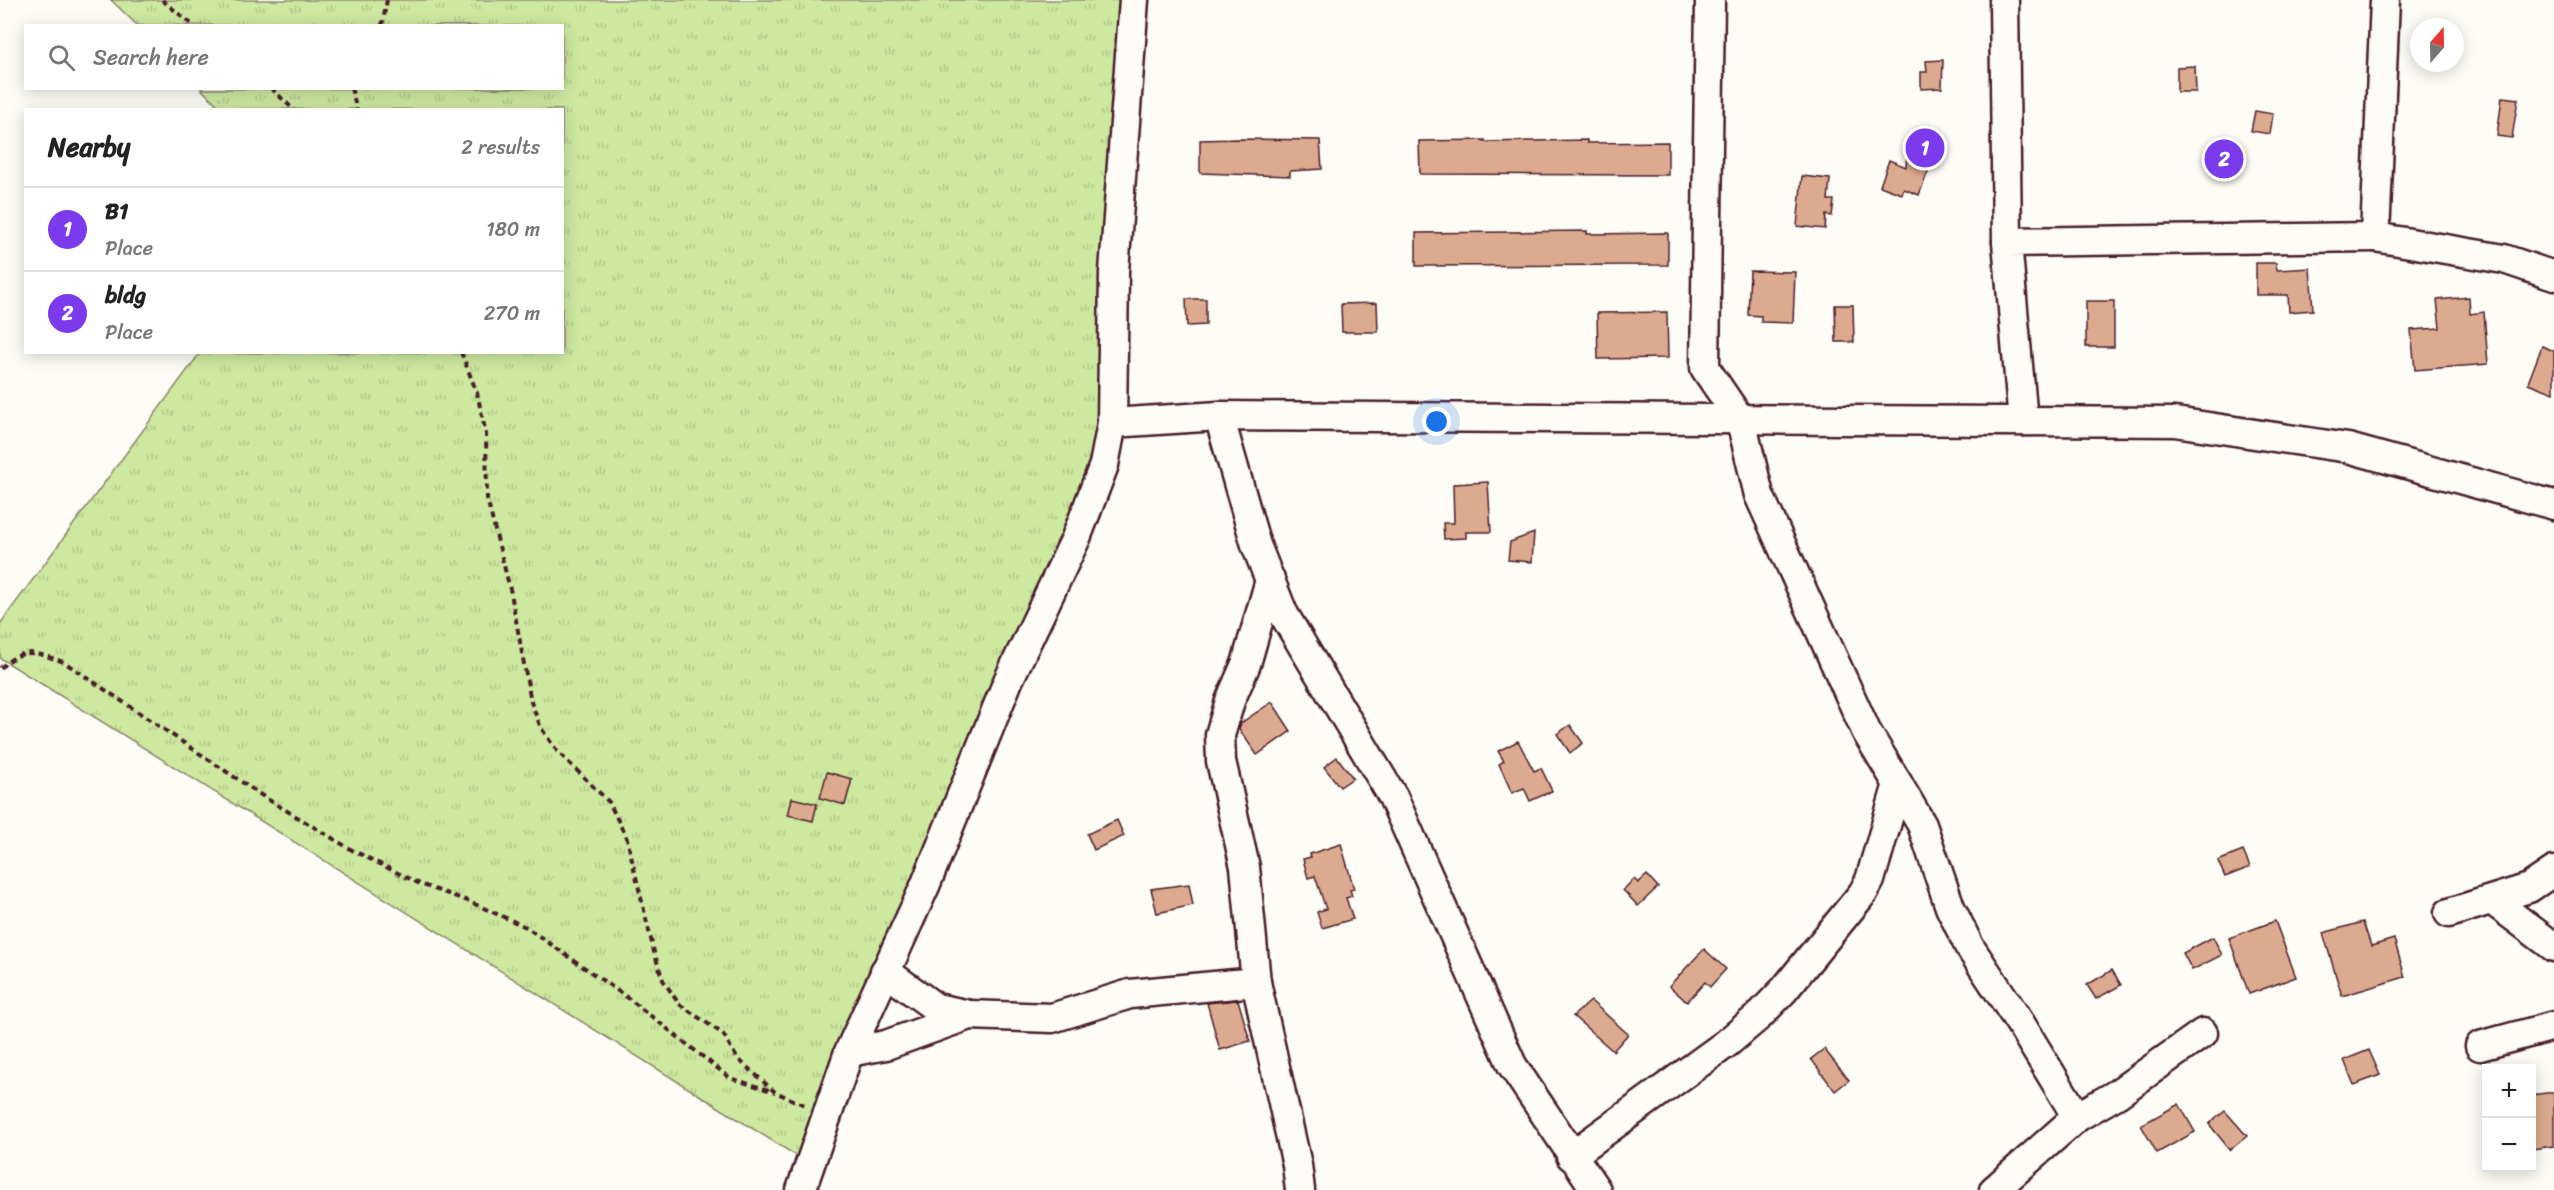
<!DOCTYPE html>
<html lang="en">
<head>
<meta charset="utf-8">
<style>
  :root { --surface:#fff; --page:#f2f2f2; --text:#222; --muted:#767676; --line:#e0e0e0; --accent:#7c3aed }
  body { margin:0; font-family:Sriracha,sans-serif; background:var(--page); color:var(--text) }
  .controls { position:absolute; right:18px; bottom:18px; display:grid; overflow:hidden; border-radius:0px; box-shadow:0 3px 15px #0003 }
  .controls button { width:54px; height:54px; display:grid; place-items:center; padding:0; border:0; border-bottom:2px solid var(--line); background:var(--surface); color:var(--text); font:30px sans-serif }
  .compass { position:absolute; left:2410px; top:18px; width:54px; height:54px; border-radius:50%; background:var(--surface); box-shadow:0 3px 15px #0003; rotate:20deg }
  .you { position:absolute; left:1437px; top:422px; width:21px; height:21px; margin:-15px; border:4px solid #fff; border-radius:50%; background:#1a73e8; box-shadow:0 0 0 9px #1a73e833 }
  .badge { display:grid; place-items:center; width:39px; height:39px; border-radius:50%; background:var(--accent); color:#fff; font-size:20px; font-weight:700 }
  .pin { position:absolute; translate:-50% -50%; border:3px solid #fff; box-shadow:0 2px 6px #0006 }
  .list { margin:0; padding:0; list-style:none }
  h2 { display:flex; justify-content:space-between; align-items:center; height:78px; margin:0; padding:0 24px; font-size:26px }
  h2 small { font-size:20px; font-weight:400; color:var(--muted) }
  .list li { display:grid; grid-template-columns:39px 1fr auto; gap:18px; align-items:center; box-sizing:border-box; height:84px; padding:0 24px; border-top:2px solid var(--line) }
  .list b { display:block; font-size:22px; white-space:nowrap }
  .list p { margin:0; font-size:20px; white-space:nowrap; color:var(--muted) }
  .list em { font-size:20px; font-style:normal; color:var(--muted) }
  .icon { flex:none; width:33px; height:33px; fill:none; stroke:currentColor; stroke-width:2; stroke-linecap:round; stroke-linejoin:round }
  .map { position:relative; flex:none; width:2554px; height:1190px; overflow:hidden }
  .search { position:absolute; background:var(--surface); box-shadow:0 3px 15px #0003; left:24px; top:24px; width:540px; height:66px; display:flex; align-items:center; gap:15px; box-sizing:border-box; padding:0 21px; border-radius:0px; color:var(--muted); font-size:22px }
  .panel { position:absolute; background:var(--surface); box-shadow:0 3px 15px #0003; left:24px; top:108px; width:540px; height:246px; border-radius:0px }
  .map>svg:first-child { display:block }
  .grass { fill:url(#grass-tufts); stroke:#8c8466; stroke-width:1.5 }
  .building { fill:#dcaa8e; stroke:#4a1f2b; stroke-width:1.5 }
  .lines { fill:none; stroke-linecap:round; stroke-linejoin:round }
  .minor-casing { stroke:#4a1f2b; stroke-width:33 }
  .path { stroke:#4a1f2b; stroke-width:4; stroke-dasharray:6 4.5; stroke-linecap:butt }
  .minor { stroke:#fdfcf7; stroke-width:28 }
</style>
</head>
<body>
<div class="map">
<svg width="2554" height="1190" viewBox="0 0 2554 1190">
  <defs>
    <pattern id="grass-tufts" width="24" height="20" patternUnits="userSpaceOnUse" patternTransform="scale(1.5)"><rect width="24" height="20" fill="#cde9a0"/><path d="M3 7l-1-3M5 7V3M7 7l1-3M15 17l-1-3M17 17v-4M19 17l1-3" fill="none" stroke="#b2c78a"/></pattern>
  </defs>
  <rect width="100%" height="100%" fill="#fdfcf7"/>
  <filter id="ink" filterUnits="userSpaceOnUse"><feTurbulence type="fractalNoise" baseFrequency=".0167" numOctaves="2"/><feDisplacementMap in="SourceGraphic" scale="12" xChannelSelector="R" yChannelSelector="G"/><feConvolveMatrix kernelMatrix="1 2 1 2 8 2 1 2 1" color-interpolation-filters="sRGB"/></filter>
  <g filter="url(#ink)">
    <!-- grass -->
    <polygon class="grass" points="111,0 1134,0 1112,423 811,1165 0,658 0,624 200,353 562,352 562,110 222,109 201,89 562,88 562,26 137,25"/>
    <!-- building -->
    <g class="building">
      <polygon points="1943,60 1942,88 1921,89 1921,72 1927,72 1926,61"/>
      <polygon points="2195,66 2196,92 2177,92 2177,67"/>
      <polygon points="2502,97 2518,99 2512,138 2497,136"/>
      <polygon points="2255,111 2273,114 2270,134 2251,131"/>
      <polygon points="1238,139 1320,140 1322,169 1290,171 1290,176 1200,173 1200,140"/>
      <polygon points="1908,139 1943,142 1942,162 1932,161 1919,195 1904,189 1902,194 1880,186 1889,160 1906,167"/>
      <polygon points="1485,140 1485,142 1587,140 1587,143 1668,142 1668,175 1420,174 1419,141"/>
      <polygon points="2234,146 2236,171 2213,172 2212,148"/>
      <polygon points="1802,176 1830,179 1828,200 1834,200 1832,216 1826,215 1825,229 1797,226"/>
      <polygon points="1587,231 1587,234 1668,233 1668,265 1416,266 1416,233"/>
      <polygon points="2256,263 2276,263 2277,270 2310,268 2313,310 2289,312 2288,295 2256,295"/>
      <polygon points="1750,271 1795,272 1793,323 1761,322 1761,316 1748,315"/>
      <polygon points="2469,297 2470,314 2484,312 2488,364 2415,370 2411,330 2440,328 2437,300"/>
      <polygon points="1186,299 1206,299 1206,325 1187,326"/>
      <rect x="2086" y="301" width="28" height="46"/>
      <polygon points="1377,303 1378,332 1342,332 1341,304"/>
      <polygon points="1835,305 1853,305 1854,342 1836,342"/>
      <polygon points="1667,312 1668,358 1598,359 1597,313"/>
      <polygon points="2542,346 2554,351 2554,393 2528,383"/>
      <polygon points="1488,482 1491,532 1466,532 1466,538 1444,539 1443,523 1454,523 1453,484"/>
      <polygon points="1534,533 1532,562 1508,560 1510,542"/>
      <polygon points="1272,702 1291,731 1257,755 1239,729 1241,723"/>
      <polygon points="1570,725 1583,743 1570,753 1557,734"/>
      <polygon points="1518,741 1534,771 1541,768 1552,791 1530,801 1524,788 1512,793 1499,764 1504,761 1498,751"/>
      <polygon points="1337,757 1353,778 1340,787 1324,767"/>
      <polygon points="827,772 852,779 845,805 820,798"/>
      <polygon points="792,798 817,804 813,821 788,815"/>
      <polygon points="1117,820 1124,836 1094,850 1087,834"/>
      <polygon points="1341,844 1354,889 1350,890 1352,896 1346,898 1353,919 1322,928 1317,912 1326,909 1315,876 1308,878 1303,859 1311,857 1310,854"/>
      <polygon points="2243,851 2250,867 2225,877 2218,861"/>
      <polygon points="1647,875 1658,887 1638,906 1623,890 1634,879 1638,883"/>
      <polygon points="1189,884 1193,905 1157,913 1151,889"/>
      <polygon points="2275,921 2296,977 2249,994 2229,938"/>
      <polygon points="2363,922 2371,946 2394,939 2405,977 2342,996 2323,933"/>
      <polygon points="2213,937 2222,955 2192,970 2183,953"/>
      <polygon points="1704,949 1726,969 1710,987 1705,982 1687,1002 1669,986"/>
      <polygon points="2112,970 2121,985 2096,999 2087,985"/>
      <polygon points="1238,1000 1250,1041 1220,1050 1207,1003"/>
      <polygon points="1591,1001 1628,1034 1613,1051 1573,1016"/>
      <polygon points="1824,1049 1849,1080 1835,1091 1811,1059"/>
      <polygon points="2369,1050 2380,1075 2354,1085 2344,1060"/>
      <polygon points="2554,1092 2554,1146 2532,1149 2532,1095"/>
      <polygon points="2179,1104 2195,1132 2157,1153 2141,1125"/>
      <polygon points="2225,1111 2247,1136 2230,1150 2209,1124"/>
    </g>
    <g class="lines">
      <defs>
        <g id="minor">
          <polyline points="2004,0 2007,242"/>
          <polyline points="2375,237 2504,259 2554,276"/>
          <polyline points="1219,416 1256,545 1283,613 1393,797 1512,1065 1596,1190"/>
          <polyline points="2023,421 2007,242 2375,237 2385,0"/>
          <polyline points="1112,423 1219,416 2175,422 2348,448 2554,505"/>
          <polyline points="1270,580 1246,664 1230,701 1220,735 1221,761 1245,867 1256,982 1297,1165 1300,1190"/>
          <polyline points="1898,784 1922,825 1950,907 1969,946 2020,1023 2077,1117"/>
          <polyline points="2492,900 2554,947"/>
          <polyline points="2449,913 2529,888 2554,871"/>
          <polyline points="885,971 936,1008 969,1015"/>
          <polyline points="2480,1046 2554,1026"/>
          <polyline points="849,1052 886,1045 969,1015 1052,1018 1130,994 1256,982"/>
          <polyline points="1571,1156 1727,1043 1759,1016 1784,990 1863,893 1870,880 1898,784 1866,731 1759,495 1741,421 1705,368 1710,0"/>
          <polyline points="801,1190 849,1052 925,886 1008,681 1076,538 1104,465 1112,423 1114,272 1134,0"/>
          <polyline points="1994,1190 2077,1117 2117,1094 2203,1033"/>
        </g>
      </defs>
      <!-- minor casing -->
      <use href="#minor" class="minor-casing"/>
      <!-- path -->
      <g class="path">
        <polyline points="162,0 194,26"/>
        <polyline points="382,26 387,0"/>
        <polyline points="271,88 294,110"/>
        <polyline points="351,88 357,110"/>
        <polyline points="461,352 477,393 486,434 487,499 511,593 531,702 541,728 557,751 609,802 627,839 654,952 663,980 679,1004 723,1034 737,1058 775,1092 807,1106"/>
        <path d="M0 668C26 646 33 652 64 662L264 797 352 850 420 884 468 901 526 927 628 998 730 1078 775 1092"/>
      </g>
      <!-- minor -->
      <use href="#minor" class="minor"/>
    </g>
  </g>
</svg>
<div class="controls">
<button>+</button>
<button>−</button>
</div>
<svg class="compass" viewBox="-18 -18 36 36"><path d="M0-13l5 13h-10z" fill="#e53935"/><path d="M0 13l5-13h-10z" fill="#767676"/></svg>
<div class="you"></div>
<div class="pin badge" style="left:1925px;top:148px">1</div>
<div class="pin badge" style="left:2224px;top:159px">2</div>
<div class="search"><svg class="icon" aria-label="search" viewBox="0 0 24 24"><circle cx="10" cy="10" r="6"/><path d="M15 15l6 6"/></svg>Search here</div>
<section class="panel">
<h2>Nearby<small>2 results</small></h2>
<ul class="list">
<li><span class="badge">1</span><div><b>B1</b><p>Place</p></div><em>180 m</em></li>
<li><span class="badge">2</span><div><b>bldg</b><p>Place</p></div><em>270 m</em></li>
</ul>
</section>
</div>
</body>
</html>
